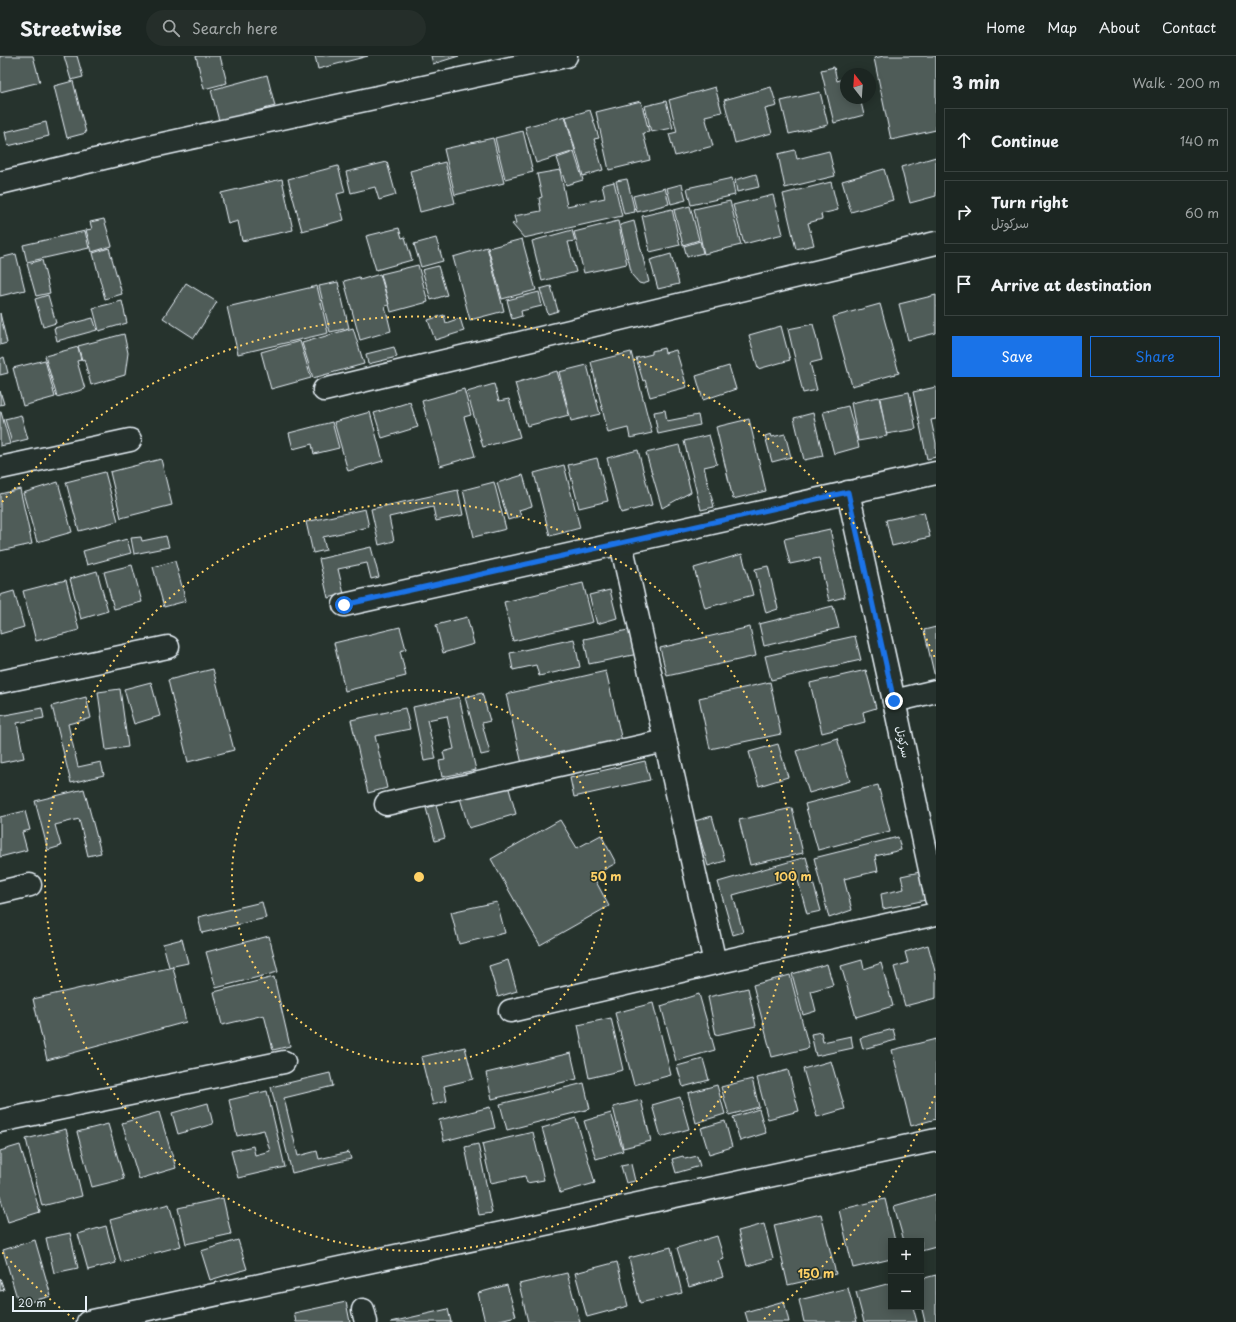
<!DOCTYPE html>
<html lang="en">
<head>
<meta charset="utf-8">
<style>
  :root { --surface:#1c2622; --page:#252e2a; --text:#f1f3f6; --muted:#a0a5a5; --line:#3a4340; --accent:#1a73e8 }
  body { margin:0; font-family:"Playpen Sans","Playpen Sans Arabic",sans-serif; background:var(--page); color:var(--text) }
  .controls { position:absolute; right:12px; bottom:12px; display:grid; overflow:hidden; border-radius:0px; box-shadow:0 2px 10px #0003 }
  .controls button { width:36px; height:36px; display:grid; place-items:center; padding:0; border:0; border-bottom:1px solid var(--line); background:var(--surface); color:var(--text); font:20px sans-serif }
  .compass { position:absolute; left:840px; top:12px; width:36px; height:36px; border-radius:50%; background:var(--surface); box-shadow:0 2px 10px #0003; rotate:343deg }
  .scale { position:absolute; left:12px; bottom:10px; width:75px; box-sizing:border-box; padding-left:4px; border:2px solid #e8f1f8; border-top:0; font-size:11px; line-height:14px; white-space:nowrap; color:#e8f1f8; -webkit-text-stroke:3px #26332d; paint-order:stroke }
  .stop { position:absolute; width:12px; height:12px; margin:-9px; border:3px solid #1a73e8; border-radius:50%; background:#fff }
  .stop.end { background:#1a73e8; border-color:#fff; box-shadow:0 1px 4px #0008 }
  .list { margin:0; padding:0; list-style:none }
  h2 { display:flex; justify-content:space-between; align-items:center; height:52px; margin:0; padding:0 16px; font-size:17px }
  h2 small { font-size:13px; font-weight:400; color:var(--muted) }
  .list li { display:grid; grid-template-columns:26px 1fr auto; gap:12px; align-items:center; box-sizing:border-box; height:64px; margin:0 8px 8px; padding:0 8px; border:1px solid var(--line); border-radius:0px }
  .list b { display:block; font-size:15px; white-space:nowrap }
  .list p { margin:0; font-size:13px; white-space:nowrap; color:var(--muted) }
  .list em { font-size:13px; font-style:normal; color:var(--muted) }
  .actions { display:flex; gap:8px; padding:12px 16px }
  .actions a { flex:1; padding:9px 0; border:1px solid var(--accent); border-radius:0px; text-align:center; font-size:14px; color:var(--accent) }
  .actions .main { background:var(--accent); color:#fff }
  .icon { flex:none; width:22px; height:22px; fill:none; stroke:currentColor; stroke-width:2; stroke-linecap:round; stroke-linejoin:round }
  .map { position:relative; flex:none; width:936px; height:1266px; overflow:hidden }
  header { display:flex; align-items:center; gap:24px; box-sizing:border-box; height:56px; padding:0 20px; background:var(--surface); border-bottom:1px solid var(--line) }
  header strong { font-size:19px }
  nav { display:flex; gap:22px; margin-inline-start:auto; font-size:14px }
  .search { width:280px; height:36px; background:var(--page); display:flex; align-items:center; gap:10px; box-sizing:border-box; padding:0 14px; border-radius:22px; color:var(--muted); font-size:15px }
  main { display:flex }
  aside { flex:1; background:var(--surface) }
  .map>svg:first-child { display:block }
  .building { fill:#505c59; stroke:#e8f1f8 }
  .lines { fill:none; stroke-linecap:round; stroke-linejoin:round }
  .minor-casing { stroke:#e8f1f8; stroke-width:25 }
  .minor { stroke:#26332d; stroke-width:22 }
  .route { stroke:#1a73e8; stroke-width:5 }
  .ring { fill:none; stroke:#ffd166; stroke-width:2; stroke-dasharray:2 4 }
  .labels { text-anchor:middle; stroke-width:3; stroke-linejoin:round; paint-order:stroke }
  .street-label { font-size:11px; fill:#e8f1f8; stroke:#26332d }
  .centre { fill:#ffd166; stroke:#26332d; stroke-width:2 }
  .ring-label { font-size:12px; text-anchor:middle; font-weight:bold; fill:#ffd166; stroke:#26332d; stroke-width:3; stroke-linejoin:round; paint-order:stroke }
</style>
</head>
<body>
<header>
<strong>Streetwise</strong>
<div class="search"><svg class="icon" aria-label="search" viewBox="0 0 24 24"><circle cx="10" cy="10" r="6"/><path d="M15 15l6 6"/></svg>Search here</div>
<nav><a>Home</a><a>Map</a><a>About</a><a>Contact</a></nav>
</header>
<main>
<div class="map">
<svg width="936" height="1266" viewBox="0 0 936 1266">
  <rect width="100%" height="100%" fill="#26332d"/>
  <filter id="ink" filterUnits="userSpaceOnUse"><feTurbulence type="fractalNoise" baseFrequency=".025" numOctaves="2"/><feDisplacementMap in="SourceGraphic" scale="8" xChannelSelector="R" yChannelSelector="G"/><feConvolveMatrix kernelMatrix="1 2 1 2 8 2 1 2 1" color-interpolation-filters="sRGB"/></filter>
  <g filter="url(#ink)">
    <!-- building -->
    <g class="building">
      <polygon points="0,0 33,0 40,26 0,36"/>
      <polygon points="64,0 77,0 83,21 71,24"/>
      <polygon points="196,0 220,0 227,27 204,33"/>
      <polygon points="315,0 368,0 318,13"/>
      <polygon points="431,0 459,0 433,8"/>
      <polygon points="884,0 936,0 936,74 891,84 874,2"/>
      <polygon points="834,11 837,25 846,22 846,42 860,42 864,59 834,67 821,14"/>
      <polygon points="267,19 275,50 219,65 211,34"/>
      <polygon points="73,25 86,77 67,82 54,30"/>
      <polygon points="715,31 722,56 705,60 713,90 675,100 669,78 677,76 669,44"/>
      <polygon points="771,31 777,50 765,53 772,77 735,87 724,44"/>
      <polygon points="820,36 828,69 789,78 781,45"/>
      <polygon points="641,45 649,76 643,77 650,104 609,114 596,56"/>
      <polygon points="666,45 673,72 651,76 645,50"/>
      <polygon points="590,54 599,82 594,83 603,114 583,120 566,61"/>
      <polygon points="565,60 575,95 536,107 525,71"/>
      <polygon points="46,66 49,80 8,90 5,76"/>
      <polygon points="523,75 533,116 505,123 495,82"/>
      <polygon points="493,82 504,127 455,139 444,93"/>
      <polygon points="795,94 797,103 829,95 835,120 785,132 778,98"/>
      <polygon points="574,96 583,124 566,129 557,102"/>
      <polygon points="936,101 936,140 910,147 901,111"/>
      <polygon points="387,106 396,139 379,144 375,131 351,137 346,116"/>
      <polygon points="445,106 455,147 420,156 410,115"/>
      <polygon points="338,110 345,136 337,138 344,164 302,175 288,123"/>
      <polygon points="884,113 893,144 851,156 842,125"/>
      <polygon points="560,114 567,150 605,142 602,129 614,126 622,160 524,182 512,168 516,167 514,160 541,155 539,142 542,141 537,118"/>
      <polygon points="756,118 759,131 737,136 735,124"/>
      <polygon points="732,122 735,139 691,149 687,132"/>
      <polygon points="282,123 293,174 242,185 238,165 228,168 221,137"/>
      <polygon points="627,123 635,156 624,158 616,125"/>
      <polygon points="831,126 838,154 821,158 822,163 808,167 814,189 796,193 783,138"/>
      <polygon points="682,128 686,144 671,148 667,132"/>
      <polygon points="665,132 669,148 637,156 633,140"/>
      <polygon points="773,139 783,178 744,188 733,149"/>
      <polygon points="730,145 741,189 704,198 694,153"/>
      <polygon points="690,150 699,184 683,189 674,154"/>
      <polygon points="672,153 680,189 650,196 642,160"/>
      <polygon points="104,163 112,190 92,196 86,174 92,173 90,166"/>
      <polygon points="618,165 627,208 584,217 574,176"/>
      <polygon points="634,165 649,226 643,228 639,227 632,219 620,169"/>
      <polygon points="399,172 402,182 405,181 412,204 376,214 366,180"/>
      <polygon points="572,174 575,185 568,186 576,216 542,225 532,185"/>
      <polygon points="85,175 89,192 27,206 23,189"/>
      <polygon points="436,182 443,205 421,211 414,188"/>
      <polygon points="522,183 536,234 502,243 488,192"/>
      <polygon points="700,185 703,197 687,201 684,190"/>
      <polygon points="487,191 504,255 470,264 453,201"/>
      <polygon points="109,192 122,238 105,243 93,197"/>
      <polygon points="16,198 25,234 0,240 0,202"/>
      <polygon points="671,198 679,228 658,233 650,204"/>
      <polygon points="42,204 50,237 36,240 27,208"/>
      <polygon points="418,209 428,246 391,256 381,218"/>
      <polygon points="438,210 447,239 431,244 422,214"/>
      <polygon points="380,218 389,249 385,250 391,275 360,284 344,225 359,221 360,224"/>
      <polygon points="338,226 349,272 330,276 319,230"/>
      <polygon points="186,227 217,246 194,282 163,262"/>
      <polygon points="317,230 328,277 238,298 227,251"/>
      <polygon points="551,230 558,255 548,258 540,233"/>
      <polygon points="539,236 542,250 521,255 522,260 512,263 507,244"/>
      <polygon points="48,239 56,267 43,271 35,243"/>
      <polygon points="936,239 936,277 908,284 899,248"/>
      <polygon points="122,245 127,267 99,275 93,252"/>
      <polygon points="880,248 899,317 852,330 833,261"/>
      <polygon points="0,257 7,287 0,289"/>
      <polygon points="444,259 446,267 460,262 464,275 435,284 428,264"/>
      <polygon points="93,262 97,274 57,285 54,272"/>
      <polygon points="813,268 822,304 810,307 817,334 803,337 788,273"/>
      <polygon points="781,270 790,304 758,313 749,279"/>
      <polygon points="353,272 364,308 313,322 302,287"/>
      <polygon points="124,278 128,297 125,319 91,329 84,303 82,304 78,290"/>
      <polygon points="300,285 311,322 271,333 261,296"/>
      <polygon points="78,291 81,304 77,305 85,333 57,341 45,300"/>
      <polygon points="394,291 397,301 368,308 366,298"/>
      <polygon points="664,292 665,297 676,294 687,331 650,341 645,324 643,325 636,302 652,298 652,295"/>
      <polygon points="631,296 652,377 630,382 628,372 608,377 591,306"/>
      <polygon points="4,301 8,317 0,319 0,303"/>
      <polygon points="45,304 55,341 23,350 13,312"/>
      <polygon points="587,309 600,358 571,365 559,316"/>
      <polygon points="729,310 736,333 703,344 696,320"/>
      <polygon points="557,315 569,359 527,370 515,327"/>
      <polygon points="494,328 499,345 509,343 520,381 483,391 467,336"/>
      <polygon points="936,331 936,363 931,364 936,387 936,401 927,403 913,336"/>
      <polygon points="464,333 471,359 464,361 475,400 440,410 422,345"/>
      <polygon points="0,335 4,348 0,349"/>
      <polygon points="909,336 916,373 886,378 880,342"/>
      <polygon points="879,341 887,380 858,385 851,347"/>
      <polygon points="410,346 418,371 382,382 374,357"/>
      <polygon points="848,350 859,391 834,398 823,356"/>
      <polygon points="665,354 667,365 698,359 700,369 658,378 654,356"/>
      <polygon points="0,356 1,356 10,388 0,390"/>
      <polygon points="370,356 383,405 348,415 334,366"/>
      <polygon points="813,357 823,400 804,404 794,362"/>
      <polygon points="21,359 28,383 12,387 5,363"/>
      <polygon points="749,363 766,435 733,443 716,371"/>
      <polygon points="332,366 339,392 314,398 312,388 293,393 289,377"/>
      <polygon points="771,378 772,381 785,378 791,401 772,406 765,380"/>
      <polygon points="709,379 717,408 704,411 714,451 701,454 684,385"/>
      <polygon points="679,389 691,436 662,452 646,397"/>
      <polygon points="638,394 652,449 621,457 607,402"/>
      <polygon points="597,402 608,445 579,452 568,409"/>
      <polygon points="161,403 172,449 121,462 110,416"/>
      <polygon points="564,409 580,472 550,480 534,417"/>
      <polygon points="105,416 118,465 79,475 66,426"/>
      <polygon points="523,419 532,450 519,454 521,460 508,464 497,427"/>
      <polygon points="58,426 72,476 37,486 23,437"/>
      <polygon points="494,426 506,473 474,481 463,434"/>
      <polygon points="20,433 32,488 0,495 0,438"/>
      <polygon points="458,434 463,459 436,465 433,451 389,461 394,485 379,489 371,453"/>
      <polygon points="365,453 369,471 323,481 326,494 313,497 306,466"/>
      <polygon points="924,456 930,481 892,490 886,464"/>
      <polygon points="830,473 845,541 829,545 819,502 790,508 784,483"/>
      <polygon points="166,480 169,491 134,498 131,482 141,481 142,485"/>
      <polygon points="127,483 131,497 87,509 83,495"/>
      <polygon points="371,491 379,521 371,523 367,507 338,513 344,538 328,542 319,503"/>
      <polygon points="742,498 753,539 705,552 694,512"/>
      <polygon points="175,505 186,545 164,551 153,511"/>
      <polygon points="132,509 142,546 114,553 104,516"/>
      <polygon points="768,510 778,553 766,557 755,513"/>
      <polygon points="97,515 108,555 81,563 70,523"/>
      <polygon points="66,524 79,574 36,585 23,535"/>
      <polygon points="583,527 593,566 513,585 504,546"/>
      <polygon points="610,534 617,562 597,568 589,539"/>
      <polygon points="14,535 24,571 0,578 0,539"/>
      <polygon points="833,550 839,572 764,590 759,568"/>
      <polygon points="467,561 474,588 443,597 436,569"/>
      <polygon points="400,571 406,593 400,595 406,620 345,635 334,587"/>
      <polygon points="750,571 756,600 667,620 660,592"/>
      <polygon points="936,571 936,626 924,574"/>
      <polygon points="633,573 638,598 589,608 584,583"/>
      <polygon points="855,580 861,604 771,624 765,600"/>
      <polygon points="574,583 580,611 539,620 536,609 513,614 510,597"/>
      <polygon points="213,613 234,694 188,706 168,624"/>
      <polygon points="866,614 876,652 863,656 865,666 822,677 810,627"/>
      <polygon points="606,615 622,685 522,708 506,638"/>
      <polygon points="151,626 160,660 134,668 124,633"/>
      <polygon points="770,626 781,678 710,693 699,642"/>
      <polygon points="120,633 128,691 106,694 98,636"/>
      <polygon points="482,637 490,665 482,667 490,697 481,699 465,641"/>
      <polygon points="86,641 91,662 68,668 78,711 101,706 104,719 71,727 52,650"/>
      <polygon points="459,641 476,714 442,721 439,705 445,704 443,696 454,693 447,660 427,664 436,703 424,705 413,651"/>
      <polygon points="42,652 44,662 17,667 24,702 0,707 0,660"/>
      <polygon points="405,652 410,673 375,680 387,732 368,737 351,664"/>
      <polygon points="837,682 850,725 809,737 796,695"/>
      <polygon points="778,688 788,721 759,730 749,696"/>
      <polygon points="645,705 650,724 574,741 570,722"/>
      <polygon points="508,729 516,758 469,772 460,742"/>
      <polygon points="878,729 890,775 818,794 805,748"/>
      <polygon points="84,733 101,797 88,800 79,763 55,769 61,790 48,794 35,745"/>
      <polygon points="436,749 445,782 435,785 426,752"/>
      <polygon points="792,752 803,797 750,809 739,764"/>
      <polygon points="25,755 30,774 22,776 27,794 0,801 0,761"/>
      <polygon points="712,760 725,805 708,810 695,765"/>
      <polygon points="560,764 577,792 601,779 616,807 593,820 609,850 540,889 491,803"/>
      <polygon points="898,781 901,794 875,800 878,815 844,823 852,854 829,862 814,802"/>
      <polygon points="806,801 821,855 807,858 797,821 733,839 743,876 733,879 718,826"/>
      <polygon points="920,816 926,844 883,853 881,838 904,833 901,820"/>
      <polygon points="262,846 266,862 202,877 198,861"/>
      <polygon points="497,846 505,877 459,888 451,856"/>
      <polygon points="269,880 278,916 216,932 206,896"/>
      <polygon points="182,883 188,907 169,911 163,888"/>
      <polygon points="928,889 936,919 936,942 905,950 894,911 908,907 905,896"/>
      <polygon points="508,904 517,935 498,941 489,910"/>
      <polygon points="862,904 864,913 881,907 893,950 856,961 841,910"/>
      <polygon points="827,908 833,929 811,935 816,955 803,959 792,918"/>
      <polygon points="173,911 186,966 47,1004 33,943"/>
      <polygon points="790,919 809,992 772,1001 753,929"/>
      <polygon points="274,921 290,990 273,994 264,959 222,969 214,936"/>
      <polygon points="748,932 756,970 716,979 708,941"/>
      <polygon points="699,938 715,994 676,1005 661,950"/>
      <polygon points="653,947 671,1019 634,1029 615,957"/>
      <polygon points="611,962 623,1014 589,1022 578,969"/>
      <polygon points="893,973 896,984 863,993 860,982"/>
      <polygon points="821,976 823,986 851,980 853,992 816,1000 811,978"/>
      <polygon points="936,983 936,1063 911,1070 892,994"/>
      <polygon points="465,991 473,1023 444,1030 447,1045 433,1049 421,1001"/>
      <polygon points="571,997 577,1023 492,1043 486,1017"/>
      <polygon points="703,1003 709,1024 683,1031 677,1010"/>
      <polygon points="831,1005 845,1053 817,1061 803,1013"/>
      <polygon points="788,1014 799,1055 768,1063 757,1022"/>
      <polygon points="330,1017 333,1030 284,1042 298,1100 317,1095 319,1103 349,1096 351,1103 292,1117 271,1031"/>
      <polygon points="752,1023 759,1051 729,1059 721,1031"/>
      <polygon points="584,1027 590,1053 507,1074 500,1048"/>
      <polygon points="717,1029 725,1058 696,1067 688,1037"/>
      <polygon points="267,1035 285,1111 238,1122 231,1095 253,1090 255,1099 270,1095 264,1074 237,1080 229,1044"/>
      <polygon points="680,1041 689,1073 661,1081 652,1049"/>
      <polygon points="641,1044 651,1085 623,1092 613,1051"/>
      <polygon points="208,1047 213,1068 178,1078 172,1057"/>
      <polygon points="490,1051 495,1072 444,1085 439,1064"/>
      <polygon points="759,1053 766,1077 740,1085 733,1061"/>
      <polygon points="159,1056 176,1112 139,1123 122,1067"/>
      <polygon points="611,1057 623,1095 596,1103 584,1065"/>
      <polygon points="576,1062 595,1127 560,1137 542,1072"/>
      <polygon points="725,1065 732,1091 709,1098 701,1072"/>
      <polygon points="108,1068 124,1123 92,1131 77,1076"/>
      <polygon points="66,1073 82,1140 42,1150 26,1083"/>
      <polygon points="533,1076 544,1124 527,1127 525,1120 491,1127 482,1088"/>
      <polygon points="478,1088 492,1157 479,1159 465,1091"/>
      <polygon points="20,1089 40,1156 8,1166 0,1140 0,1095"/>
      <polygon points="683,1100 685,1103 697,1100 700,1110 676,1117 672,1103"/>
      <polygon points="631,1108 635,1125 626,1127 621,1110"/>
      <polygon points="936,1138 936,1191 921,1195 921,1185 904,1185 894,1150"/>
      <polygon points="223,1142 231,1178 186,1188 178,1152"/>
      <polygon points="885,1143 895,1185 891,1185 891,1203 853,1212 839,1154"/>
      <polygon points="169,1148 181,1190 121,1206 110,1164"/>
      <polygon points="821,1158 836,1218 788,1229 774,1169"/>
      <polygon points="764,1168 773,1203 747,1210 738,1175"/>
      <polygon points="106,1170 116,1207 88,1214 78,1178"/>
      <polygon points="70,1177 78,1212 54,1217 46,1182"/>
      <polygon points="717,1180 724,1203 718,1205 723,1221 689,1231 677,1192"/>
      <polygon points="35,1184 51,1240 19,1249 3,1194"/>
      <polygon points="238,1184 247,1213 210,1224 201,1195"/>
      <polygon points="671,1191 682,1237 640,1247 629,1202"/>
      <polygon points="617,1206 628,1250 587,1261 575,1217"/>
      <polygon points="567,1217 580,1266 528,1266 519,1228"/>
      <polygon points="936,1219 936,1266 925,1266 921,1249 921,1223"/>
      <polygon points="0,1222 4,1234 0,1235"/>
      <polygon points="891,1227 891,1251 913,1251 917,1266 864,1266 856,1236"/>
      <polygon points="507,1229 516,1260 492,1266 485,1266 478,1237"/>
      <polygon points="848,1232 857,1266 804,1266 799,1244"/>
      <polygon points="784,1245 789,1266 748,1266 745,1256"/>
      <polygon points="346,1246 350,1266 296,1266 294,1257"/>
      <polygon points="448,1253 451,1266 391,1266"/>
    </g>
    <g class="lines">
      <defs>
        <g id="minor">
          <polyline points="0,127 149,91 566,0"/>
          <polyline points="324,334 936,187"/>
          <polyline points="0,412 130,384"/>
          <polyline points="848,436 894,645 936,842"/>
          <polyline points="621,487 715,907"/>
          <polyline points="344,549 936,417"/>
          <polyline points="0,626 168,591"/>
          <polyline points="894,645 936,635"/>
          <polyline points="386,748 665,685"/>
          <polyline points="0,836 30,829"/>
          <polyline points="510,955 715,907 936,858"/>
          <polyline points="0,1065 284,1006"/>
          <polyline points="363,1254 366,1266"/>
          <polyline points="88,1266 936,1084"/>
        </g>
      </defs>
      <!-- minor casing -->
      <use href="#minor" class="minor-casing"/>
      <!-- minor -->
      <use href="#minor" class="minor"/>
    </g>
  </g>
  <g class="lines" filter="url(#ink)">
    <!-- route -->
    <polyline class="route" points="344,549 848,436 894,645"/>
  </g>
  <!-- distance rings -->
  <g class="ring">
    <circle cx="419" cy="821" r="187"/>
    <circle cx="419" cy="821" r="374"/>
    <path d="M935 1040A561 561 0 0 1 764 1263M74 1263A561 561 0 0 1 2 1196M2 446A561 561 0 0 1 935 602"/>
  </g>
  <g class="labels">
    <!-- street labels -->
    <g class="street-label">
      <text transform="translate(903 686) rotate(78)" y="4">سرکوتل</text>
    </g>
  </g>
  <circle cx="419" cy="821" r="6" class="centre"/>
  <g class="ring-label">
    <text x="606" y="825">50 m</text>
    <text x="793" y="825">100 m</text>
    <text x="816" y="1222">150 m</text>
  </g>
</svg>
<div class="controls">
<button>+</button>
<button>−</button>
</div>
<svg class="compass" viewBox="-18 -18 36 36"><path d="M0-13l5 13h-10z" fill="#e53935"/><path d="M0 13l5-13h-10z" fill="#a0a5a5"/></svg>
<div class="scale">20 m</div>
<div class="stop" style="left:344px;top:549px"></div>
<div class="stop end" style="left:894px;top:645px"></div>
</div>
<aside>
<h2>3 min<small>Walk · 200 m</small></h2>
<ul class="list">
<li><svg class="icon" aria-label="ahead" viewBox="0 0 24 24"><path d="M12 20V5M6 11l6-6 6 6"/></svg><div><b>Continue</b></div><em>140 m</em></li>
<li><svg class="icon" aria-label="right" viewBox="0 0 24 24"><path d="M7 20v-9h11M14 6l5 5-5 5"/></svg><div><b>Turn right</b><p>سرکوتل</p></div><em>60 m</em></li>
<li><svg class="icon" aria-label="arrive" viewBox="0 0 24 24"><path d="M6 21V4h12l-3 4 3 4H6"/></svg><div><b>Arrive at destination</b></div></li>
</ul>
<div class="actions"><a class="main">Save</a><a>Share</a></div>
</aside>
</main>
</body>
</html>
